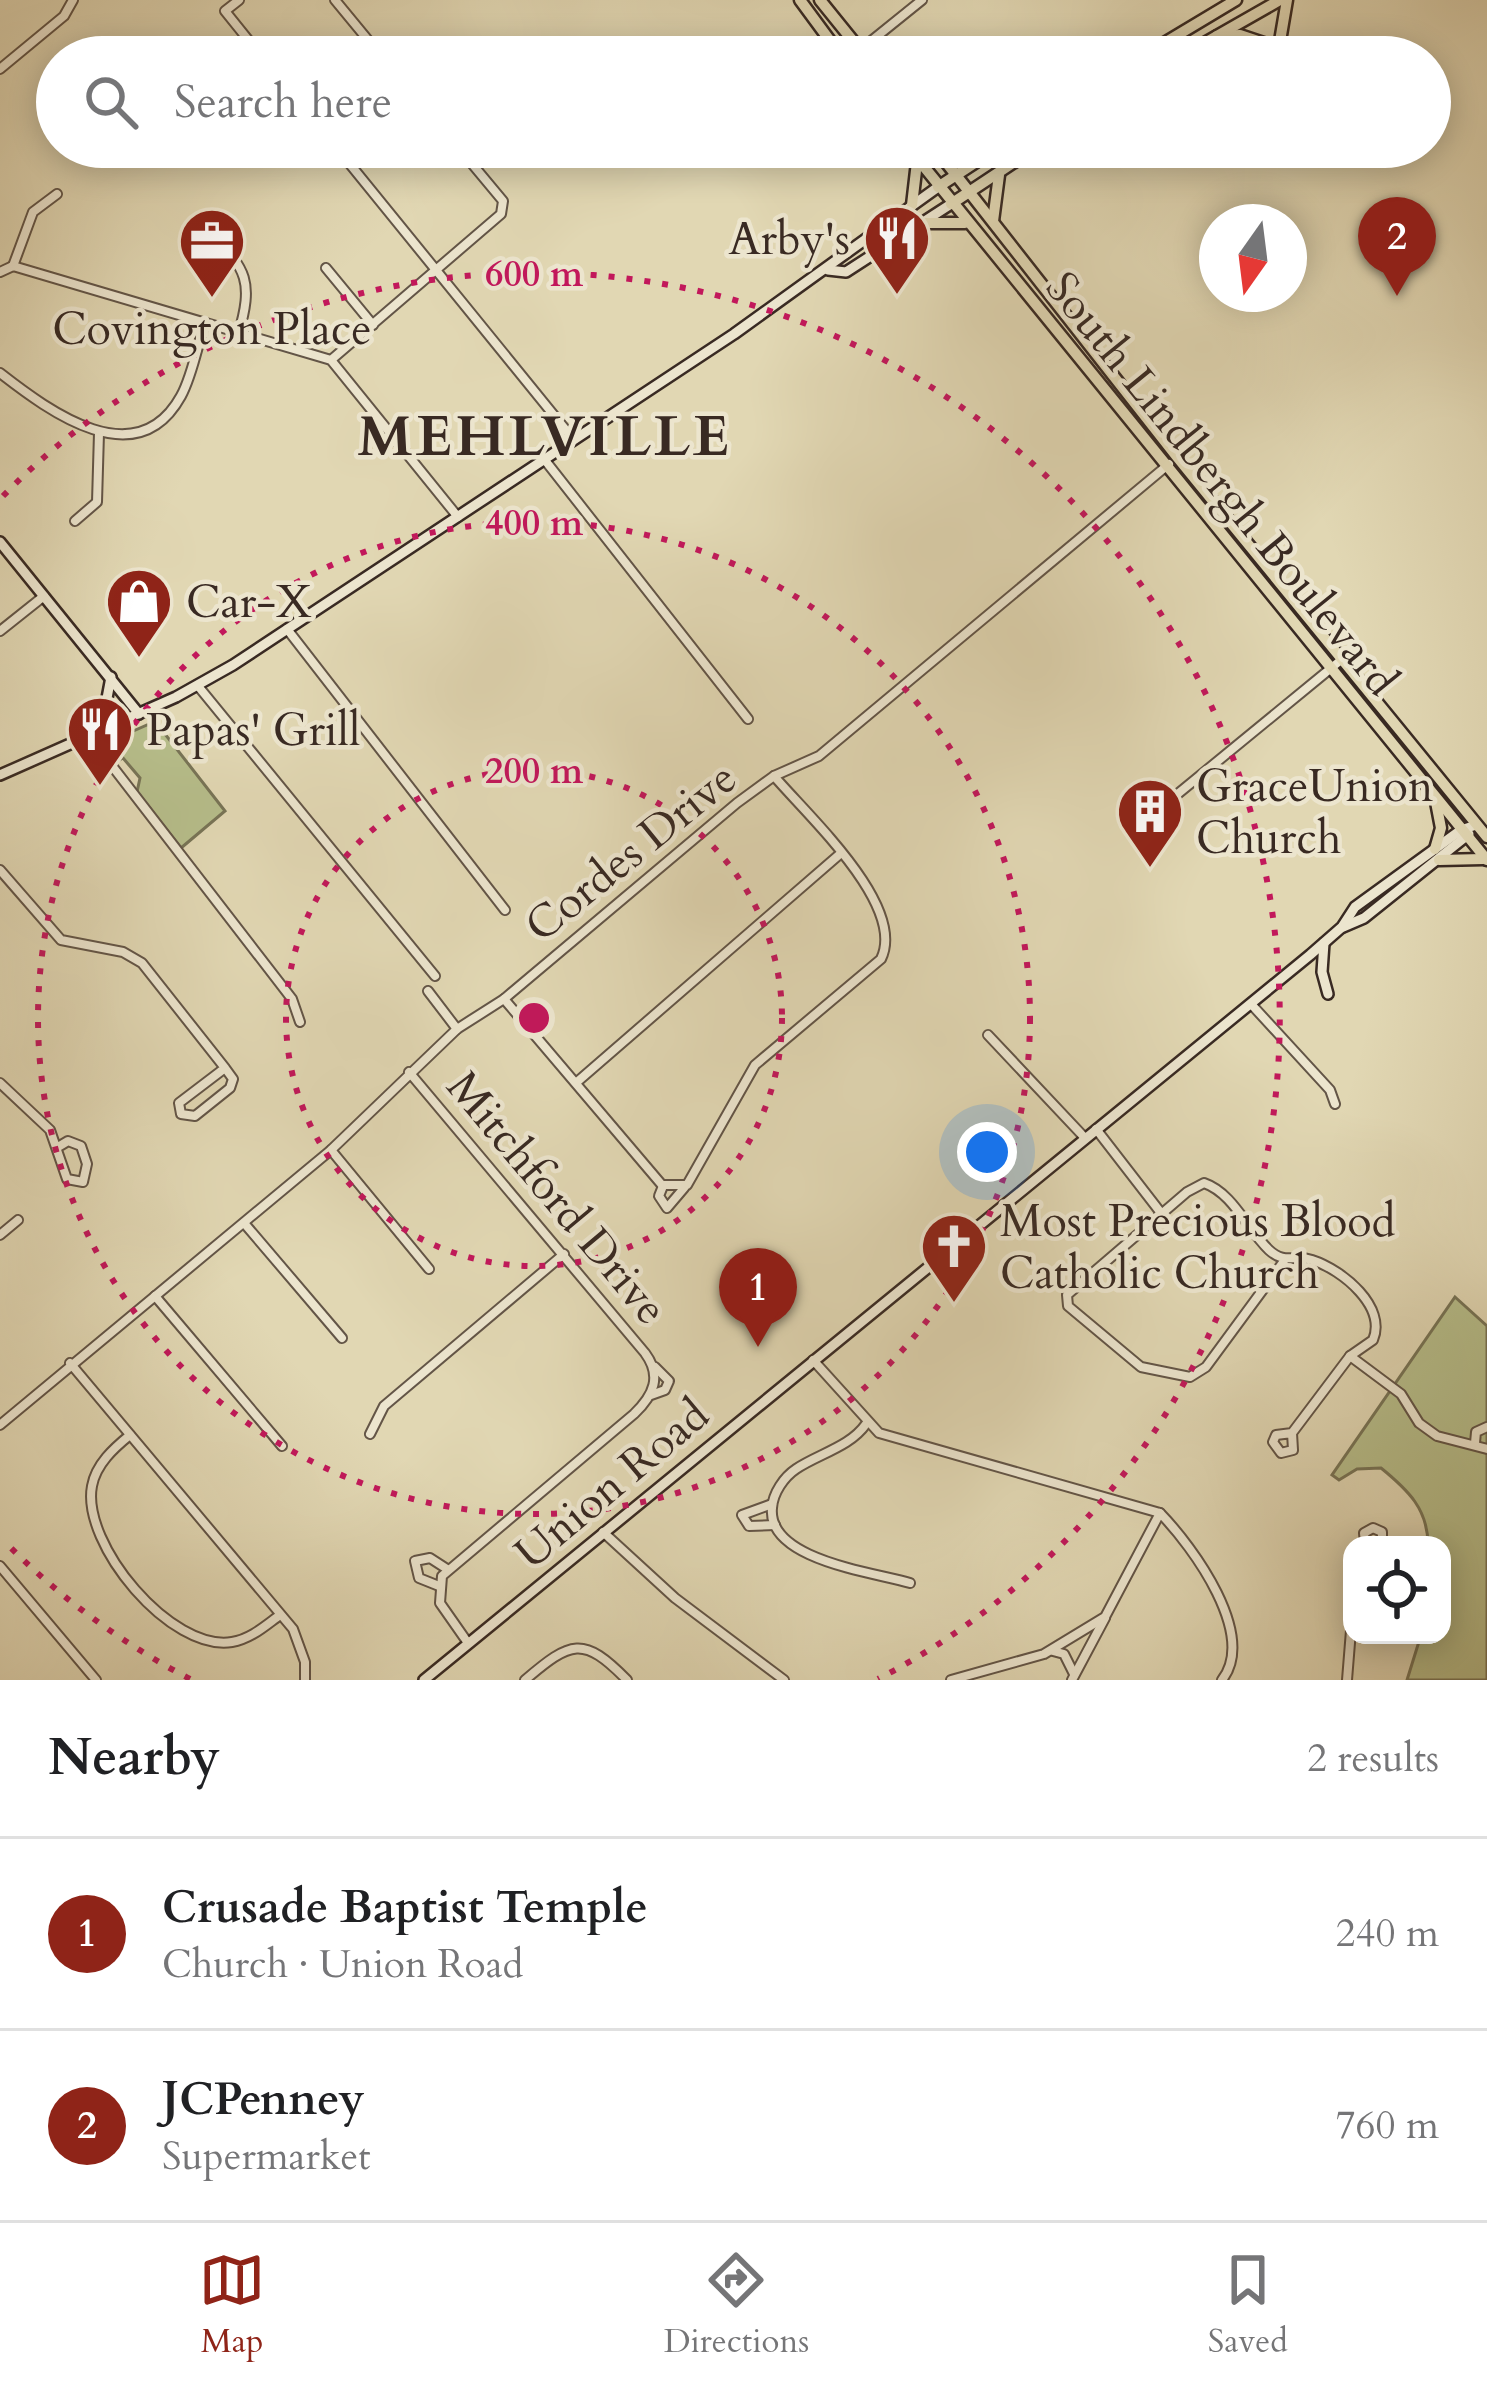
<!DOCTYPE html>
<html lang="en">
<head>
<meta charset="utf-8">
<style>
  :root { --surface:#fff; --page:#f6f6f6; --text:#202124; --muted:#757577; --line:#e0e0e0; --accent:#8f2418 }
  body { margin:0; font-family:Cardo,serif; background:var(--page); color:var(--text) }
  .controls { position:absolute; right:36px; bottom:36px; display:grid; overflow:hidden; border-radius:24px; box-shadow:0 6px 30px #0003 }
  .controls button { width:108px; height:108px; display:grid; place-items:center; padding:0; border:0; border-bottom:3px solid var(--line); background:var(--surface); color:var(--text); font:60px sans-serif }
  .compass { position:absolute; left:1199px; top:204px; width:108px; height:108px; border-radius:50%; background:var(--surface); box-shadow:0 6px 30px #0003; rotate:194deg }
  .you { position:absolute; left:987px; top:1152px; width:42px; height:42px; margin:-30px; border:9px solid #fff; border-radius:50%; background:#1a73e8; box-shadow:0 0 0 18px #1a73e833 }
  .badge { display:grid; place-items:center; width:78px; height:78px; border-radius:50%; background:var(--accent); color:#fff; font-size:39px; font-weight:700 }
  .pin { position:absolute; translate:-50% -99px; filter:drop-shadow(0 3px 6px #0008) }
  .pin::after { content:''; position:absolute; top:63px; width:42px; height:36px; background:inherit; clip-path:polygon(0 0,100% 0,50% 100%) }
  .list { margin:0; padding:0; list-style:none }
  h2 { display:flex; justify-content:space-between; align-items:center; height:156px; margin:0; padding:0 48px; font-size:51px }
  h2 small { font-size:39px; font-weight:400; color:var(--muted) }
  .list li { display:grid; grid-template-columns:78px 1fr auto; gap:36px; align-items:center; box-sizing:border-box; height:192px; padding:0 48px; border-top:3px solid var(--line) }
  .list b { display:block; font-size:45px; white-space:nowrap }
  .list p { margin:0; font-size:39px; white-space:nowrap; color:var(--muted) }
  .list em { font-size:39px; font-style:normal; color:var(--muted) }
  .icon { flex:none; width:66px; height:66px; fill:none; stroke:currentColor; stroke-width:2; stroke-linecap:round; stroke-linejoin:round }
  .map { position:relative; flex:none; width:1487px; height:1680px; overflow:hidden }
  .search { position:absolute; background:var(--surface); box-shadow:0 6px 30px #0003; left:36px; right:36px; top:36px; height:132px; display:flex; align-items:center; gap:30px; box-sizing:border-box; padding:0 42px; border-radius:66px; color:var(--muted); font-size:45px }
  .sheet { height:540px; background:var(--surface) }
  nav { display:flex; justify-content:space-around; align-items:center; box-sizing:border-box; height:168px; border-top:3px solid var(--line); background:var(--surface); font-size:33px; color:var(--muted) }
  nav a { display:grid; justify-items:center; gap:6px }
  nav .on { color:var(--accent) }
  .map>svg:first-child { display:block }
  .green { fill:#b6bd8a; stroke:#787456; stroke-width:3 }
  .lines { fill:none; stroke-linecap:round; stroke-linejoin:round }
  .street-casing { stroke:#635547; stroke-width:12 }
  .secondary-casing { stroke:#392a23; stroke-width:14 }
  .primary-casing { stroke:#392a23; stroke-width:15 }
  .street { stroke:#ece5ce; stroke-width:8 }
  .secondary { stroke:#ece5ce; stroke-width:9 }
  .primary { stroke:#e1d7b3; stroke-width:10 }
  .ring { fill:none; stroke:#c2185b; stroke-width:6; stroke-dasharray:6 12 }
  .labels { text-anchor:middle; stroke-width:9; stroke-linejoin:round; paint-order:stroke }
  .poi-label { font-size:45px; fill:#392a23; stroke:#ece5ce; text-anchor:start }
  .street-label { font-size:45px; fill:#392a23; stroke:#ece5ce }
  .district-label { font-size:57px; font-weight:bold; letter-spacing:3px; fill:#392a23; stroke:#ece5ce }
  .centre { fill:#c2185b; stroke:#ece5ce; stroke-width:6 }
  .ring-label { font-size:36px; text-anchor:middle; font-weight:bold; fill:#c2185b; stroke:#ece5ce; stroke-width:9; stroke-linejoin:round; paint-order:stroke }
</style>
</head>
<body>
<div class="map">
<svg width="1487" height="1680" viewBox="0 0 1487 1680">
  <rect width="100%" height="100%" fill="#e1d7b3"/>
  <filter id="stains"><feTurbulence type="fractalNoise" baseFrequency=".00167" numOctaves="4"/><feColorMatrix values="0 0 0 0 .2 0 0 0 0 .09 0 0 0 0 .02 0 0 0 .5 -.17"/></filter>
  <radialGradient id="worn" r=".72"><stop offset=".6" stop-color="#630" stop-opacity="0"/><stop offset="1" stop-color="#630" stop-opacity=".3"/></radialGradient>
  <!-- green -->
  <g class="green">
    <polygon points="147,725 158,725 225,811 181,848 137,792 140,778 123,758 114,763 104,744"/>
    <path d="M1455 1297 1487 1326V1680H1407L1421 1635H1442V1545H1428C1428 1509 1408 1490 1381 1468L1357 1469 1339 1480 1332 1475Z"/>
  </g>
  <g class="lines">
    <defs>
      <g id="street">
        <polyline points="239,0 225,11 262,57"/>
        <polyline points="335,0 382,57"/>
        <polyline points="860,50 922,0"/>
        <polyline points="0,69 64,16 73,0"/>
        <polyline points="336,147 574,440"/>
        <polyline points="729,159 746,147"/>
        <path d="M200 220C241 267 257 272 238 335"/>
        <polyline points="13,266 331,360 458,517"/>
        <polyline points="13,266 33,212 57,194"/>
        <polyline points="326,268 373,325"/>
        <polyline points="0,272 13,266"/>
        <polyline points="331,360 501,214 503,201 458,147"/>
        <path d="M0 373C50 412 137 476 181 396 192 376 197 348 204 325"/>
        <polyline points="544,459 748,719"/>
        <polyline points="75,521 97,502 99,433"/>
        <polyline points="287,629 505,910"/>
        <polyline points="0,631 44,596"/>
        <polyline points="198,686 435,976"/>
        <polyline points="89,736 292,999 300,1022"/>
        <polyline points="1125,821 1133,815 1141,824 1341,660"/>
        <polyline points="0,870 61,940 123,952 142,963 225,1068 233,1079 230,1088 195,1116 181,1114 179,1103 225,1068"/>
        <polyline points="428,991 457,1029"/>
        <path d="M504 999 662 1185H687L755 1065 881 959C907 906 808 816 774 776"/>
        <polyline points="1251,1004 1330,1090 1335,1104"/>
        <polyline points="988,1035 1085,1138"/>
        <path d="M409 1072 645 1353C662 1376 654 1395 634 1414L442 1576 440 1603 468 1643"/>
        <polyline points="577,1082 840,854"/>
        <polyline points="0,1083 50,1130 67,1179 83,1182 87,1164 81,1146 68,1141 58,1147"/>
        <polyline points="1096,1129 1161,1213"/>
        <polyline points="331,1150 429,1269"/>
        <polyline points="663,1186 659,1196 667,1208 684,1188"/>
        <polyline points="244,1223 342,1338"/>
        <polyline points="0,1235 18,1220"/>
        <path d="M1284 1261 1206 1367 1190 1377 1141 1367 1068 1306 1067 1295 1187 1192 1204 1183C1233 1193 1247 1229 1269 1250 1285 1265 1294 1254 1312 1260 1343 1270 1387 1307 1373 1340L1350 1356 1292 1433 1276 1435 1273 1442 1281 1453 1293 1450 1292 1433"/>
        <polyline points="155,1296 282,1446"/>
        <polyline points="1350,1356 1401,1394 1419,1423 1437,1436 1487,1449"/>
        <path d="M813 1360 879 1433 1160 1513C1194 1548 1257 1635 1222 1680"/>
        <polyline points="70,1363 293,1629 305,1662 305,1680"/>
        <polyline points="651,1395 665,1390 669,1381 655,1367"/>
        <path d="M866 1424C850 1447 818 1454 796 1469 784 1477 773 1493 772 1508 767 1560 873 1572 910 1583"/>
        <polyline points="0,1425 331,1150 457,1029 504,999 737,803 774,776 819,756 1169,464"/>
        <polyline points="370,1434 384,1406 564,1254"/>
        <path d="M130 1435C114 1448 96 1464 92 1486 81 1544 171 1652 232 1642 251 1639 266 1625 280 1615"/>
        <polyline points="1475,1443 1476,1432 1487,1427"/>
        <polyline points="772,1504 742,1515 749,1526 775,1525"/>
        <polyline points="603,1532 675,1598 784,1680"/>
        <polyline points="1365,1545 1364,1533 1373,1528 1382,1532 1382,1545"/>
        <polyline points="0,1566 96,1680"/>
        <polyline points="439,1586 419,1578 415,1561 430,1558 447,1569"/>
        <polyline points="1053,1651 1064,1654 1074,1674"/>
        <path d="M525 1680C571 1641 583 1635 627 1680"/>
        <polyline points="951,1680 1044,1654 1105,1617 1160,1513"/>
        <polyline points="1072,1680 1105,1618"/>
        <polyline points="1347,1680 1352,1618"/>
      </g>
      <g id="secondary">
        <polyline points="828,270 846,272 951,204"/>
        <polyline points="0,542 139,714"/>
        <polyline points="101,730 111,677"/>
        <polyline points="0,775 176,697 233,665 734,334 938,187"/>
        <polyline points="1343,927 1364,918 1469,834"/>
        <polyline points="1324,943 1322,972 1328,994"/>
        <polyline points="424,1680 1310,955 1342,927 1355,907 1461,830 1476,825"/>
      </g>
      <g id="primary">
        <polyline points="800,0 842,57"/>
        <polyline points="820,0 866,57"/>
        <polyline points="1217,36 1240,35 1264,43"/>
        <polyline points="1279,47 1287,0"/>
        <polyline points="1141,57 1236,0"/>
        <polyline points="1180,57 1280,0"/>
        <polyline points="908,147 1487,860"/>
        <polyline points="934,147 1177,457 1487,837"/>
        <polyline points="940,155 979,158"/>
        <polyline points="938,187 999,147"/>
        <polyline points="951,204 1037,147"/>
        <polyline points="912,205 917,162"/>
        <polyline points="993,221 999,175"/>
        <polyline points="923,223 965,223"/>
        <polyline points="1435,849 1441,828 1436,802"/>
        <polyline points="1439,860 1483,859"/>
      </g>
    </defs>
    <!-- street casing -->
    <use href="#street" class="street-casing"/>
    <!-- secondary casing -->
    <use href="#secondary" class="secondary-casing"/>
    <!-- primary casing -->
    <use href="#primary" class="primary-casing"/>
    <!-- street -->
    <use href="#street" class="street"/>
    <!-- secondary -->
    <use href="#secondary" class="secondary"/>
    <!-- primary -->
    <use href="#primary" class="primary"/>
  </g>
  <!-- distance rings -->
  <g class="ring">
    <circle cx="534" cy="1018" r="248"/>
    <circle cx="534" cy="1018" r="496"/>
    <path d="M190 1679A745 745 0 0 1 3 1540M3 496A745 745 0 1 1 878 1679"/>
  </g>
  <!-- icons -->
  <defs>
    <symbol id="restaurant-pin" viewBox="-11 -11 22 30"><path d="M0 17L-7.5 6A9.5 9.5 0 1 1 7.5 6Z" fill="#8f2418" stroke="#ece5ce"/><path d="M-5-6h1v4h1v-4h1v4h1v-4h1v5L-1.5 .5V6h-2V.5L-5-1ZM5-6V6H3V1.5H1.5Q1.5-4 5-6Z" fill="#fff"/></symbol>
    <symbol id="office-pin" viewBox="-11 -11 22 30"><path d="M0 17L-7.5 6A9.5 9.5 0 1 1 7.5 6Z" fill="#8f2418" stroke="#ece5ce"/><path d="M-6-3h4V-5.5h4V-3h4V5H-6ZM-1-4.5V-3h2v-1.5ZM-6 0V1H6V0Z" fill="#fff"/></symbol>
    <symbol id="shop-pin" viewBox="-11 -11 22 30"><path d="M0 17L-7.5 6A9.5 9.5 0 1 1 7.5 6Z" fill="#8f2418" stroke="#ece5ce"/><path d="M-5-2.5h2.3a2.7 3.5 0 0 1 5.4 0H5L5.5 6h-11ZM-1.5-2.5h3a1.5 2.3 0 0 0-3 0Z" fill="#fff"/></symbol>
    <symbol id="building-pin" viewBox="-11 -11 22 30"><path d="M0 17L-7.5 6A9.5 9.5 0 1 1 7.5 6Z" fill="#8f2418" stroke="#ece5ce"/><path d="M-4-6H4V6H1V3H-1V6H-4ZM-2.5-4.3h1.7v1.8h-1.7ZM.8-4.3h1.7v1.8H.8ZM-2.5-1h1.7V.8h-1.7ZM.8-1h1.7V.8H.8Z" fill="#fff"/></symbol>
    <symbol id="church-pin" viewBox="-11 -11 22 30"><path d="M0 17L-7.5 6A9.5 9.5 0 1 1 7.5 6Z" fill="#8f2418" stroke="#ece5ce"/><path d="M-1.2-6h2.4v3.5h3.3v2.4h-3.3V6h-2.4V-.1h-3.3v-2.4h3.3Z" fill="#fff"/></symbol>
  </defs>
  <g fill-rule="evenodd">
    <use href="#restaurant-pin" x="859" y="200" width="76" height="104"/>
    <use href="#office-pin" x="174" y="203" width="76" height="104"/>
    <use href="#shop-pin" x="101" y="563" width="76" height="104"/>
    <use href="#restaurant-pin" x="62" y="691" width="76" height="104"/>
    <use href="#building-pin" x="1112" y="773" width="76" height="104"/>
    <use href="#church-pin" x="916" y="1208" width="76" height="104"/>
  </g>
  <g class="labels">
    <!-- poi labels -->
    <g class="poi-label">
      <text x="850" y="254" text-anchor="end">Arby's</text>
      <text x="212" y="344" text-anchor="middle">Covington Place</text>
      <text x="186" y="617">Car-X</text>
      <text x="146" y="745">Papas' Grill</text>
      <text x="1196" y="801">GraceUnion<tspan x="1196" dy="52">Church</tspan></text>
      <text x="1000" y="1236">Most Precious Blood<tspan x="1000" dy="52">Catholic Church</tspan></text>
    </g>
    <!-- street labels -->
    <g class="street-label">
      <text transform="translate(1223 483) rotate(51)" y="16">South Lindbergh Boulevard</text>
      <text transform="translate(630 851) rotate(-39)" y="16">Cordes Drive</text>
      <text transform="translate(558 1197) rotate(50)" y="16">Mitchford Drive</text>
      <text transform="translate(611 1483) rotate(-40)" y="16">Union Road</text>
    </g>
    <!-- district labels -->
    <g class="district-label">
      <text x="545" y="455">MEHLVILLE</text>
    </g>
  </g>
  <circle cx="534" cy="1018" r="18" class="centre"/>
  <g class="ring-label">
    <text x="534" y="286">600 m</text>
    <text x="534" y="535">400 m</text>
    <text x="534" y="783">200 m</text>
  </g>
  <rect width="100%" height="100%" filter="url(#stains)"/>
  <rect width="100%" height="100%" fill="url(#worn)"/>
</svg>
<div class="controls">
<button><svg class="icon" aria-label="locate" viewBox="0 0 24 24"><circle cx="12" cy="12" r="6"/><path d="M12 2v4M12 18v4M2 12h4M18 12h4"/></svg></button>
</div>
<svg class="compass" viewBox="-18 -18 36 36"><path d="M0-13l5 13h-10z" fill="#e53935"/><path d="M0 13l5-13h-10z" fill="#757577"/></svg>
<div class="you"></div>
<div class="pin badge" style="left:758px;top:1347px">1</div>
<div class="pin badge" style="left:1397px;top:296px">2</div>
<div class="search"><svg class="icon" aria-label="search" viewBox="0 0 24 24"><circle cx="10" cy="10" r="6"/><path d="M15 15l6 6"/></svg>Search here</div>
</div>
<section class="sheet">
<h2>Nearby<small>2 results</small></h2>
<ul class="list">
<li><span class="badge">1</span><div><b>Crusade Baptist Temple</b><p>Church · Union Road</p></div><em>240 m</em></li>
<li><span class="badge">2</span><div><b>JCPenney</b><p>Supermarket</p></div><em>760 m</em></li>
</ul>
</section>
<nav>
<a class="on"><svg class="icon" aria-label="map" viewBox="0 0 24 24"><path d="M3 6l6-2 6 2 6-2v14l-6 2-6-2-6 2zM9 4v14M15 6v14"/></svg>Map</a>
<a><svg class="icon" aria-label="directions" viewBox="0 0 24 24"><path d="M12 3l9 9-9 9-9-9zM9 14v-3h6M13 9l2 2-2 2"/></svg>Directions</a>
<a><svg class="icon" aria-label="saved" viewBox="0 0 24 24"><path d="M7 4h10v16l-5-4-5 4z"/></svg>Saved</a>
</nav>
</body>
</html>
